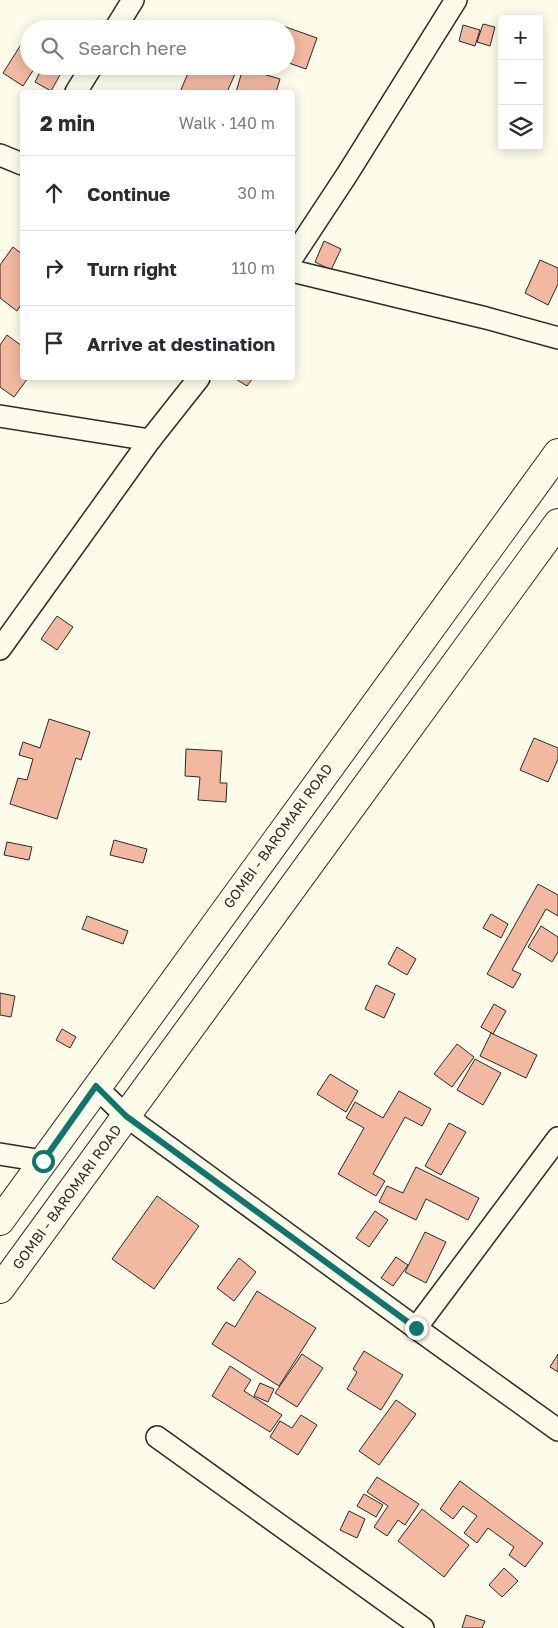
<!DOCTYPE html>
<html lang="en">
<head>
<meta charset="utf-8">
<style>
  :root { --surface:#fff; --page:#f7f7f7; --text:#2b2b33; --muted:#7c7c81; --line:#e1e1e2 }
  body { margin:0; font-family:"Golos Text",sans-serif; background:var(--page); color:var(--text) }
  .controls { position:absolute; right:15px; top:15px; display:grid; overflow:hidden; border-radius:5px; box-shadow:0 2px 12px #0003 }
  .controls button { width:45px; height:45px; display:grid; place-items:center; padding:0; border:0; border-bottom:1px solid var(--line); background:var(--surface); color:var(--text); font:25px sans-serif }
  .stop { position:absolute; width:15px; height:15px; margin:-11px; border:4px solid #0f766e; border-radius:50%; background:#fff }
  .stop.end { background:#0f766e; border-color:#fff; box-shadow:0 1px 5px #0008 }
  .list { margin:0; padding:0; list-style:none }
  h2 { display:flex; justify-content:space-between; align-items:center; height:65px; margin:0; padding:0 20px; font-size:21px }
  h2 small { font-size:16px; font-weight:400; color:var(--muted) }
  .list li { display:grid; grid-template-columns:32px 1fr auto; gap:15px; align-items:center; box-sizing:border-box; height:75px; padding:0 20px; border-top:1px solid var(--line) }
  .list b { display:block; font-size:19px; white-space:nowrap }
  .list em { font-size:16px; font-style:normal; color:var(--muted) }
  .icon { flex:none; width:28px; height:28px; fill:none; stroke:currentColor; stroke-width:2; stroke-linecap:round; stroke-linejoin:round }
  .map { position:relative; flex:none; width:558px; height:1628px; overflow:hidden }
  .search { position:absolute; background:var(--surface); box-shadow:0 2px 12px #0003; left:20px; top:20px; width:275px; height:55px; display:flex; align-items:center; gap:12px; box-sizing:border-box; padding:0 18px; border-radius:28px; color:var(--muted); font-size:19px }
  .panel { position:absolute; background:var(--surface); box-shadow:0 2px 12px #0003; left:20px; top:90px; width:275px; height:290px; border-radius:5px }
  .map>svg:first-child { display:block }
  .building { fill:#f2b8a0; stroke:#2b2b2b }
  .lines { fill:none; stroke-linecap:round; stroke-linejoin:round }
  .street-casing { stroke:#2b2b2b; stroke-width:24 }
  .primary-casing { stroke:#2b2b2b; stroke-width:30 }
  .street { stroke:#fdfbea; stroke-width:21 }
  .primary { stroke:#fdfbea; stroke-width:28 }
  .route { stroke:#0f766e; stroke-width:6 }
  .labels { text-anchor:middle; stroke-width:4; stroke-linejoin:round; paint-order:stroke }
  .street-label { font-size:14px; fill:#2b2b2b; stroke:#fdfbea }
</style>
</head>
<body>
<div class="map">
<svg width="558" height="1628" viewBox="0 0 558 1628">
  <rect width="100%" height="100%" fill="#fdfbea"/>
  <!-- building -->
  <g class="building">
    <polygon points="269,21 317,38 306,69 286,62 286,29 267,29"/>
    <polygon points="483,24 495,27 490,46 477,42"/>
    <polygon points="463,25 480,30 475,46 459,41"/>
    <polygon points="22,43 29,47 29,66 36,66 23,86 3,73"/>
    <polygon points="43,66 65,66 51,91 35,82"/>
    <polygon points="191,66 217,66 235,74 227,92 180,92"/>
    <polygon points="243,68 280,79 276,92 236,92"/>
    <polygon points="324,241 341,249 331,270 315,262"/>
    <polygon points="13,247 22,254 22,303 17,311 0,298 0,265"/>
    <polygon points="540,260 558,268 558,284 548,305 525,293"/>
    <polygon points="7,335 22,346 22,378 28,378 14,397 0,387 0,345"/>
    <polygon points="234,378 253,378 247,386"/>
    <polygon points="57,616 73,627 57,650 41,639"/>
    <polygon points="49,719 90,732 81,760 76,758 57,819 10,804 18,778 27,780 33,759 19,755 23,742 40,748"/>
    <polygon points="534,738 558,748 558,759 548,782 520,770"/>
    <polygon points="186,749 222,751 220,783 227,783 226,802 198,800 200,777 185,776"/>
    <polygon points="114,840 147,849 143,863 110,855"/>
    <polygon points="7,842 32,847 29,860 4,855"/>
    <polygon points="538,884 558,895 558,916 546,909 512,970 521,974 513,988 487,974"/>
    <polygon points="491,914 508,924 501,938 483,928"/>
    <polygon points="87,916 128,931 123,944 82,929"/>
    <polygon points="541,926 558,937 558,952 552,962 528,947"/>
    <polygon points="397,947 416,959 407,975 388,964"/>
    <polygon points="376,985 395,994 384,1018 365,1009"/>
    <polygon points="0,993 15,996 11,1017 0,1015"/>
    <polygon points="494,1004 506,1011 493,1034 481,1027"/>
    <polygon points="62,1029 76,1037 70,1048 56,1040"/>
    <polygon points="491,1033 537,1055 526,1078 480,1056"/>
    <polygon points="457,1044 474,1057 452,1087 434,1074"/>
    <polygon points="475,1059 501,1073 483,1105 457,1090"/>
    <polygon points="330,1074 358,1091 346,1112 317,1094"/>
    <polygon points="399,1091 431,1109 422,1126 405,1117 373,1174 385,1181 376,1196 338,1174 364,1128 346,1118 355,1102 383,1118"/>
    <polygon points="449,1123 466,1132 441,1175 425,1166"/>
    <polygon points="416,1167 479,1198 468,1220 426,1199 416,1220 379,1202 387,1186 403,1193"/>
    <polygon points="157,1196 199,1226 154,1289 112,1259"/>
    <polygon points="375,1211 388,1220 369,1247 356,1238"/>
    <polygon points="425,1232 446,1242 426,1283 405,1272"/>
    <polygon points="396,1257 408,1265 393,1286 381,1278"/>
    <polygon points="239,1258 256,1272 234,1301 217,1288"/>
    <polygon points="257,1291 316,1328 279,1386 212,1344 226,1322 235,1327"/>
    <polygon points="364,1351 403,1375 381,1410 347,1389 357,1372 353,1369"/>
    <polygon points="302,1354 323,1368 297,1407 275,1393"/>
    <polygon points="558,1354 558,1372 550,1367"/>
    <polygon points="230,1366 251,1380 244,1391 282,1415 270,1432 212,1396"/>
    <polygon points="260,1383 274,1389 268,1402 254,1396"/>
    <polygon points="396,1400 416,1414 379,1465 359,1451"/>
    <polygon points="301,1415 317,1425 298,1455 270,1437 280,1421 292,1428"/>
    <polygon points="377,1477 419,1504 405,1525 398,1520 387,1536 374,1527 388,1506 367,1492"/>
    <polygon points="460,1481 543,1543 525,1567 509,1555 514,1547 488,1528 477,1543 464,1533 477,1516 463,1506 453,1519 440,1509"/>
    <polygon points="364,1494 383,1505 376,1517 357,1506"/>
    <polygon points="422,1509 469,1545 444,1577 398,1541"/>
    <polygon points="349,1511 365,1519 357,1538 340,1530"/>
    <polygon points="504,1568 518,1581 502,1597 489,1585"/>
    <polygon points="466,1615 485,1621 482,1628 462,1628"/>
  </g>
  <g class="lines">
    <defs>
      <g id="street">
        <polyline points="115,29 133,0"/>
        <polyline points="76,92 92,66"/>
        <polyline points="0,155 22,164"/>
        <polyline points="292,258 348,173 456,0"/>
        <polyline points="292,271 486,318 558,338"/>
        <polyline points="0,416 150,440"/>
        <polyline points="0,649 150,440 199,378"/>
        <polyline points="96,1087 126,1116 416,1328 558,1430"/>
        <polyline points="0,1154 43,1161"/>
        <polyline points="416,1328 558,1138"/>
        <polyline points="157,1437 423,1628"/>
      </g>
      <g id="primary">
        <polyline points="0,1221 558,453"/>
        <polyline points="0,1289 558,523"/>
      </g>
    </defs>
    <!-- street casing -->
    <use href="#street" class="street-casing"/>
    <!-- primary casing -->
    <use href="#primary" class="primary-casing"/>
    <!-- street -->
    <use href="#street" class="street"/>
    <!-- primary -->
    <use href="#primary" class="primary"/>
  </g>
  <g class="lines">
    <!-- route -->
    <polyline class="route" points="43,1161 96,1086 126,1116 416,1328"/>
  </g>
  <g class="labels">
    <!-- street labels -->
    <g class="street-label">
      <text transform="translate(278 836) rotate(-54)" y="5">GOMBI - BAROMARI ROAD</text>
      <text transform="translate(67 1197) rotate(-54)" y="5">GOMBI - BAROMARI ROAD</text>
    </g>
  </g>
</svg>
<div class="controls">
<button>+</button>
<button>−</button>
<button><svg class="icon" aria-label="layers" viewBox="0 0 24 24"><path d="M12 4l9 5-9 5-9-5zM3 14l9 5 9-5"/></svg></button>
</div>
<div class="stop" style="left:43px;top:1161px"></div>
<div class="stop end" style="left:416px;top:1328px"></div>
<div class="search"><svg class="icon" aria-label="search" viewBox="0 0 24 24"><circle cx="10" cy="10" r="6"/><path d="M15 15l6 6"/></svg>Search here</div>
<section class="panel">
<h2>2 min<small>Walk · 140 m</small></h2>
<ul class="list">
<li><svg class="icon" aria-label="ahead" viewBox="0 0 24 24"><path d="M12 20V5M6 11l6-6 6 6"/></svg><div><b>Continue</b></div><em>30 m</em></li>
<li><svg class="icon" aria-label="right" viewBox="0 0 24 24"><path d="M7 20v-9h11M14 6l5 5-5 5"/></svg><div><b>Turn right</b></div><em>110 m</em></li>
<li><svg class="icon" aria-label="arrive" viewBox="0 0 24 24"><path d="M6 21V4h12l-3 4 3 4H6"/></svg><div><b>Arrive at destination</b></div></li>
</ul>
</section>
</div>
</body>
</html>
